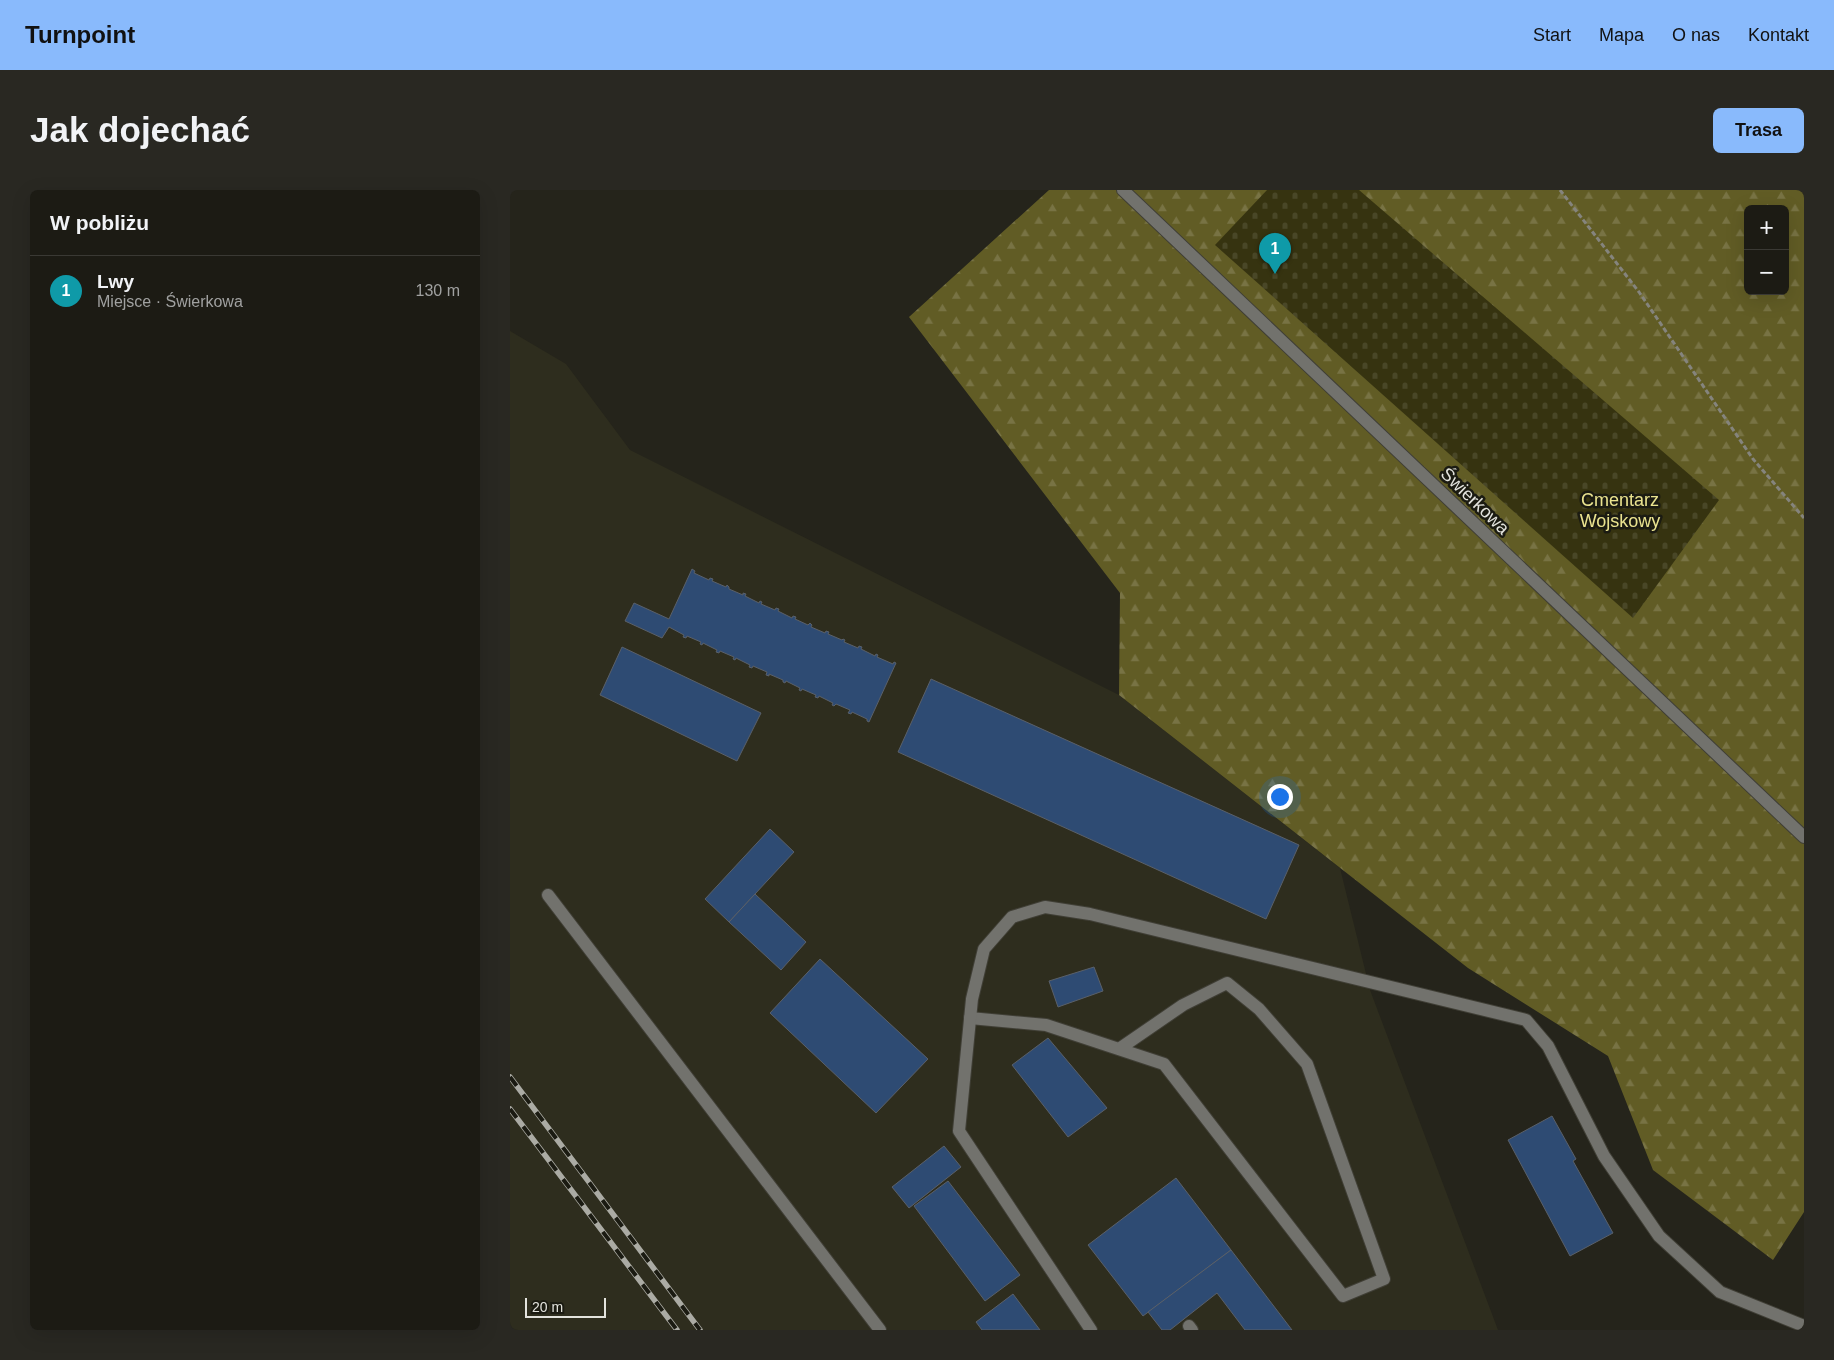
<!DOCTYPE html>
<html lang="pl">
<head>
<meta charset="utf-8">
<style>
  :root { --surface:#1c1b14; --page:#292822; --text:#f1f3f6; --muted:#a0a1a0; --line:#3a3934; --accent:#89bafc }
  body { margin:0; font-family:Arial,sans-serif; background:var(--page); color:var(--text) }
  .controls { position:absolute; right:15px; top:15px; display:grid; overflow:hidden; border-radius:8px; box-shadow:0 5px 20px #0002 }
  .controls button { width:45px; height:45px; display:grid; place-items:center; padding:0; border:0; border-bottom:1px solid var(--line); background:var(--surface); color:var(--text); font:25px sans-serif }
  .scale { position:absolute; left:15px; bottom:12px; width:81px; box-sizing:border-box; padding-left:5px; border:2px solid #e3e3dd; border-top:0; font-size:14px; line-height:18px; white-space:nowrap; color:#e3e3dd; -webkit-text-stroke:4px #1b1b12; paint-order:stroke }
  .you { position:absolute; left:769px; top:606px; width:18px; height:18px; margin:-12px; border:4px solid #fff; border-radius:50%; background:#1a73e8; box-shadow:0 0 0 8px #1a73e833 }
  .badge { display:grid; place-items:center; width:32px; height:32px; border-radius:50%; background:var(--accent); color:#fff; font-size:16px; font-weight:700 }
  .pin { position:absolute; translate:-50% -41px; filter:drop-shadow(0 1px 2px #0008) }
  .pin::after { content:''; position:absolute; top:26px; width:18px; height:15px; background:inherit; clip-path:polygon(0 0,100% 0,50% 100%) }
  .list { margin:0; padding:0; list-style:none }
  h2 { display:flex; justify-content:space-between; align-items:center; height:65px; margin:0; padding:0 20px; font-size:21px }
  h2 small { font-size:16px; font-weight:400; color:var(--muted) }
  .list li { display:grid; grid-template-columns:32px 1fr auto; gap:15px; align-items:center; box-sizing:border-box; height:70px; padding:0 20px; border-top:1px solid var(--line) }
  .list b { display:block; font-size:19px; white-space:nowrap }
  .list p { margin:0; font-size:16px; white-space:nowrap; color:var(--muted) }
  .list em { font-size:16px; font-style:normal; color:var(--muted) }
  .map { position:relative; flex:none; width:1294px; height:1140px; overflow:hidden; border-radius:8px }
  header { display:flex; align-items:center; gap:30px; box-sizing:border-box; height:70px; padding:0 25px; background:var(--accent); color:#111 }
  header strong { font-size:24px }
  nav { display:flex; gap:28px; margin-inline-start:auto; font-size:18px }
  .intro { display:flex; align-items:center; justify-content:space-between; box-sizing:border-box; height:120px; padding:0 30px }
  h1 { margin:0; font-size:35px }
  .button { padding:12px 22px; border-radius:8px; background:var(--accent); color:#111; font-size:18px; font-weight:700 }
  main { display:flex; gap:30px; padding:0 30px }
  aside { flex:1; background:var(--surface); border-radius:8px; box-shadow:0 5px 20px #0002 }
  .map>svg:first-child { display:block }
  .built { fill:#2e2d1e }
  .forest { fill:url(#forest-firs); fill-rule:evenodd }
  .cemetery { fill:url(#cemetery-stones) }
  .building { fill:#2e4b73; stroke:#5a6069 }
  .lines { fill:none; stroke-linecap:round; stroke-linejoin:round }
  .minor-casing { stroke:#403f36; stroke-width:14 }
  .path { stroke:#85847d; stroke-width:3; stroke-dasharray:5 2.5; stroke-linecap:butt }
  .minor { stroke:#72726d; stroke-width:12 }
  .rail-casing { stroke:#ababa4; stroke-width:5.5 }
  .rail { stroke:#1b1b12; stroke-width:4; stroke-dasharray:11; stroke-linecap:butt }
  .labels { text-anchor:middle; stroke-width:5; stroke-linejoin:round; paint-order:stroke }
  .park-label { font-size:18px; fill:#eae38f; stroke:#1b1b12 }
  .street-label { font-size:18px; fill:#e3e3dd; stroke:#1b1b12 }
</style>
</head>
<body>
<header>
<strong>Turnpoint</strong>
<nav><a>Start</a><a>Mapa</a><a>O nas</a><a>Kontakt</a></nav>
</header>
<div class="intro"><h1>Jak dojechać</h1><a class="button">Trasa</a></div>
<main>
<aside>
<h2>W pobliżu<small></small></h2>
<ul class="list">
<li><span class="badge" style="background:#0f9aa8">1</span><div><b>Lwy</b><p>Miejsce · Świerkowa</p></div><em>130 m</em></li>
</ul>
</aside>
<div class="map">
<svg width="1294" height="1140" viewBox="0 0 1294 1140">
  <defs>
    <pattern id="forest-firs" width="22" height="20" patternUnits="userSpaceOnUse" patternTransform="scale(1.25)"><rect width="22" height="20" fill="#615c25"/><path d="M5 1l3.5 6h-7zM16 11l3.5 6h-7z" fill="#787344"/></pattern>
    <pattern id="cemetery-stones" width="16" height="16" patternUnits="userSpaceOnUse" patternTransform="scale(1.25)"><rect width="16" height="16" fill="#363310"/><path d="M2 7V4a2 2 0 0 1 4 0v3zM10 15v-3a2 2 0 0 1 4 0v3z" fill="#494727"/></pattern>
  </defs>
  <rect width="100%" height="100%" fill="#25241b"/>
  <!-- built -->
  <polygon class="built" points="0,141 56,174 120,260 609,505 830,678 860,800 988,1140 0,1140"/>
  <!-- forest -->
  <path class="forest" d="M539 0H1294V1022L1263 1070 1143 980 1098 866 958 778 609 505 610 403 399 127ZM1238 19H1275V101H1238Z"/>
  <!-- cemetery -->
  <polygon class="cemetery" points="757,0 849,0 1209,310 1123,428 705,55"/>
  <!-- building -->
  <g class="building">
    <polygon points="182,379 185,381 184,383 199,390 200,388 203,389 202,391 216,397 217,395 219,397 219,399 233,405 233,403 236,404 235,406 249,413 250,411 252,412 251,414 265,420 266,418 269,419 268,421 282,428 283,426 286,427 285,429 298,435 300,433 302,435 301,437 315,443 316,441 319,442 318,444 332,450 333,449 335,450 334,452 348,458 349,456 352,457 351,459 365,466 366,464 368,465 367,467 383,474 384,472 386,473 359,532 357,531 357,529 342,522 341,524 338,523 340,520 326,514 324,516 322,515 323,513 309,506 308,508 305,507 306,505 292,499 291,501 289,500 290,498 276,491 275,493 273,492 273,490 259,484 259,486 256,485 257,482 243,476 242,478 239,477 240,475 226,468 225,470 223,469 224,467 210,461 209,463 206,462 207,460 193,453 192,455 190,454 191,452 177,446 176,448 173,447 174,445 159,437 152,448 115,431 124,413 159,429"/>
    <polygon points="112,457 251,523 227,571 90,505"/>
    <polygon points="421,489 789,655 756,729 388,562"/>
    <polygon points="260,639 284,662 219,732 195,709"/>
    <polygon points="245,704 296,752 271,780 219,732"/>
    <polygon points="310,769 418,869 366,923 260,823"/>
    <polygon points="584,777 593,801 548,817 539,791"/>
    <polygon points="538,848 597,918 558,947 502,875"/>
    <polygon points="1042,926 1066,969 1063,971 1103,1043 1060,1066 998,950"/>
    <polygon points="434,956 451,977 399,1018 382,997"/>
    <polygon points="666,988 721,1060 633,1126 578,1055"/>
    <polygon points="438,991 510,1085 475,1111 404,1016"/>
    <polygon points="721,1060 782,1140 735,1140 707,1103 660,1140 652,1140 638,1122"/>
    <polygon points="503,1104 530,1140 472,1140 466,1132"/>
  </g>
  <g class="lines">
    <defs>
      <g id="minor">
        <polyline points="613,0 1294,647"/>
        <polyline points="38,705 370,1140"/>
        <polyline points="460,828 536,835 654,874 833,1106 874,1089 797,874 749,819 717,793 673,815 609,859"/>
        <polyline points="679,1136 682,1140"/>
        <polyline points="581,1140 449,941 462,809 474,759 502,727 535,717 580,724 1016,830 1038,856 1094,966 1149,1046 1210,1102 1294,1136"/>
      </g>
    </defs>
    <!-- minor casing -->
    <use href="#minor" class="minor-casing"/>
    <!-- path -->
    <polyline class="path" points="1050,0 1129,102 1243,269 1294,328"/>
    <!-- minor -->
    <use href="#minor" class="minor"/>
    <defs>
      <g id="rail">
        <polyline points="0,887 190,1140"/>
        <polyline points="0,919 167,1140"/>
      </g>
    </defs>
    <!-- rail casing -->
    <use href="#rail" class="rail-casing"/>
    <!-- rail -->
    <use href="#rail" class="rail"/>
  </g>
  <g class="labels">
    <!-- park labels -->
    <g class="park-label">
      <text x="1110" y="316">Cmentarz<tspan x="1110" dy="21">Wojskowy</tspan></text>
    </g>
    <!-- street labels -->
    <g class="street-label">
      <text transform="translate(965 311) rotate(44)" y="6">Świerkowa</text>
    </g>
  </g>
</svg>
<div class="controls">
<button>+</button>
<button>−</button>
</div>
<div class="scale">20 m</div>
<div class="you"></div>
<div class="pin badge" style="left:765px;top:84px;background:#0f9aa8">1</div>
</div>
</main>
</body>
</html>
